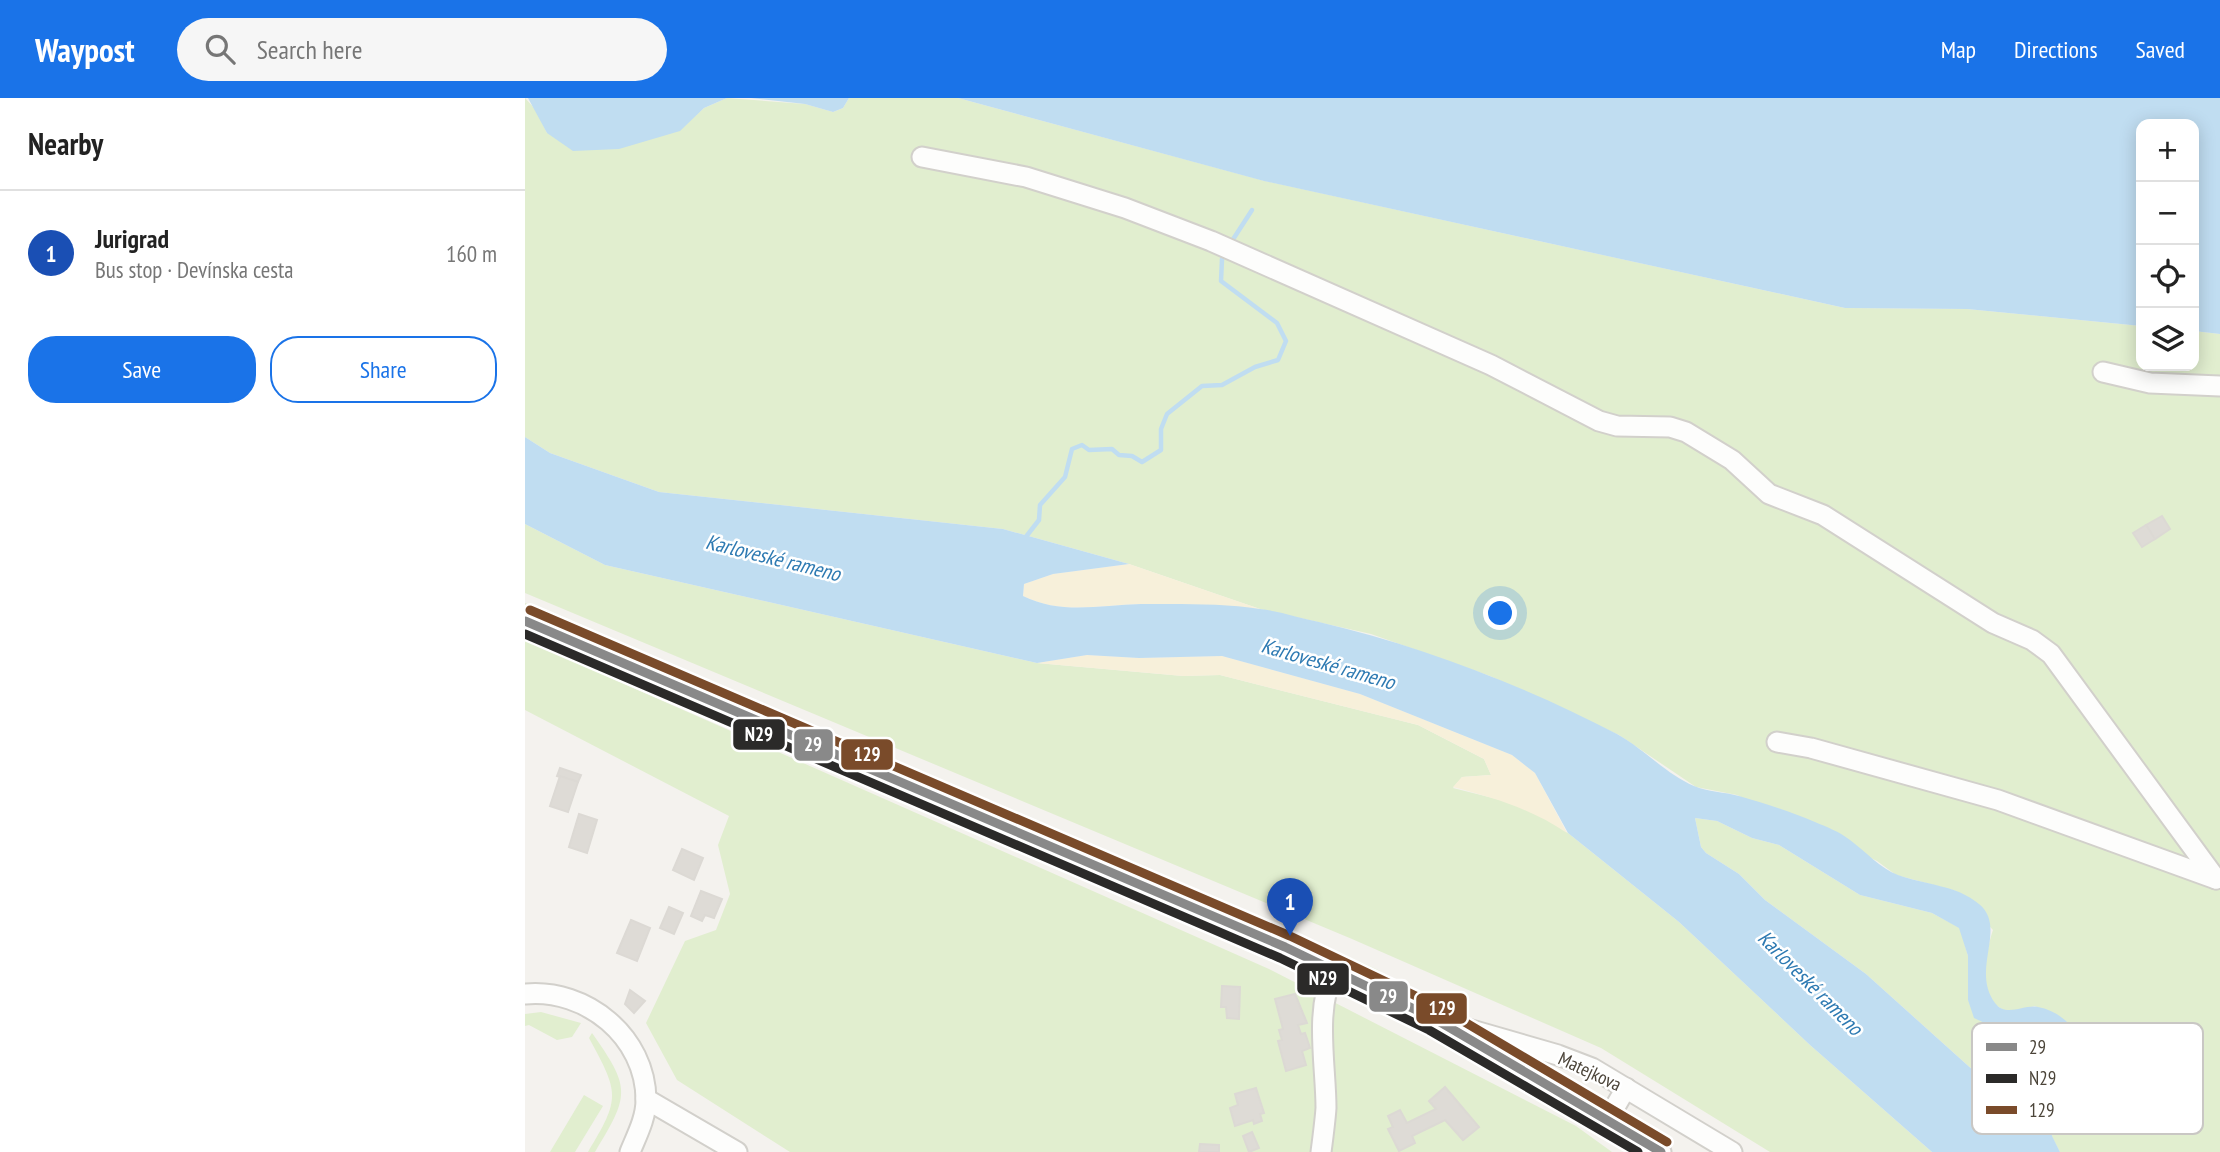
<!DOCTYPE html>
<html lang="en">
<head>
<meta charset="utf-8">
<style>
  :root { --surface:#fff; --page:#f6f6f6; --text:#222; --muted:#767676; --line:#e0e0e0; --accent:#1a73e8 }
  body { margin:0; font-family:"PT Sans Narrow",sans-serif; background:var(--page); color:var(--text) }
  .controls { position:absolute; right:21px; top:21px; display:grid; overflow:hidden; border-radius:14px; box-shadow:0 4px 18px #0003 }
  .controls button { width:63px; height:63px; display:grid; place-items:center; padding:0; border:0; border-bottom:2px solid var(--line); background:var(--surface); color:var(--text); font:35px sans-serif }
  .you { position:absolute; left:976px; top:516px; width:24px; height:24px; margin:-18px; border:5px solid #fff; border-radius:50%; background:#1a73e8; box-shadow:0 0 0 10px #1a73e833 }
  .badge { display:grid; place-items:center; width:46px; height:46px; border-radius:50%; background:var(--accent); color:#fff; font-size:23px; font-weight:700 }
  .pin { position:absolute; translate:-50% -58px; filter:drop-shadow(0 2px 4px #0008) }
  .pin::after { content:''; position:absolute; top:37px; width:24px; height:21px; background:inherit; clip-path:polygon(0 0,100% 0,50% 100%) }
  .list { margin:0; padding:0; list-style:none }
  h2 { display:flex; justify-content:space-between; align-items:center; height:91px; margin:0; padding:0 28px; font-size:30px }
  h2 small { font-size:23px; font-weight:400; color:var(--muted) }
  .list li { display:grid; grid-template-columns:46px 1fr auto; gap:21px; align-items:center; box-sizing:border-box; height:126px; padding:0 28px; border-top:2px solid var(--line) }
  .list b { display:block; font-size:26px; white-space:nowrap }
  .list p { margin:0; font-size:23px; white-space:nowrap; color:var(--muted) }
  .list em { font-size:23px; font-style:normal; color:var(--muted) }
  .actions { display:flex; gap:14px; padding:21px 28px }
  .actions a { flex:1; padding:16px 0; border:2px solid var(--accent); border-radius:28px; text-align:center; font-size:24px; color:var(--accent) }
  .actions .main { background:var(--accent); color:#fff }
  .icon { flex:none; width:38px; height:38px; fill:none; stroke:currentColor; stroke-width:2; stroke-linecap:round; stroke-linejoin:round }
  .map { position:relative; flex:none; width:1695px; height:1054px; overflow:hidden }
  header { display:flex; align-items:center; gap:42px; box-sizing:border-box; height:98px; padding:0 35px; background:var(--accent); color:#fff }
  header strong { font-size:33px }
  nav { display:flex; gap:38px; margin-inline-start:auto; font-size:24px }
  .search { width:490px; height:63px; background:var(--page); display:flex; align-items:center; gap:18px; box-sizing:border-box; padding:0 24px; border-radius:38px; color:var(--muted); font-size:26px }
  main { display:flex }
  aside { flex:1; background:var(--surface) }
  .map>svg:first-child { display:block }
  .green { fill:#e1eecf }
  .sand { fill:#f7f0da }
  .water { fill:#c0ddf1; fill-rule:evenodd }
  .lines { fill:none; stroke-linecap:round; stroke-linejoin:round }
  .stream { stroke:#c0ddf1; stroke-width:4.5 }
  .building { fill:#dedbd6; stroke:#dcd9d4; stroke-width:2 }
  .minor-casing { stroke:#d2d0cb; stroke-width:23 }
  .minor { stroke:#fdfdfc; stroke-width:19 }
  .bus-1-casing { stroke:#fff; stroke-width:14 }
  .bus-2-casing { stroke:#fff; stroke-width:14 }
  .bus-3-casing { stroke:#fff; stroke-width:14 }
  .bus-1 { stroke:#898989; stroke-width:9 }
  .bus-2 { stroke:#2b2a29; stroke-width:9 }
  .bus-3 { stroke:#7a4b2a; stroke-width:9 }
  .labels { text-anchor:middle; stroke-width:5; stroke-linejoin:round; paint-order:stroke }
  .street-label { font-size:19px; fill:#4b4439; stroke:#fff }
  .water-label { font-size:21px; font-style:italic; fill:#2e7ab2; stroke:#fff }
  .key { fill:#fff; stroke:#c9c7c4; stroke-width:2 }
  .key-label { font-size:19px; fill:#4b4439 }
  .line-badge { stroke:#fff; stroke-width:2.5 }
  .badge-label { font-size:19px; text-anchor:middle; font-weight:bold; fill:#fff }
</style>
</head>
<body>
<header>
<strong>Waypost</strong>
<div class="search"><svg class="icon" aria-label="search" viewBox="0 0 24 24"><circle cx="10" cy="10" r="6"/><path d="M15 15l6 6"/></svg>Search here</div>
<nav><a>Map</a><a>Directions</a><a>Saved</a></nav>
</header>
<main>
<aside>
<h2>Nearby<small></small></h2>
<ul class="list">
<li><span class="badge" style="background:#1a4fb4">1</span><div><b>Jurigrad</b><p>Bus stop · Devínska cesta</p></div><em>160 m</em></li>
</ul>
<div class="actions"><a class="main">Save</a><a>Share</a></div>
</aside>
<div class="map">
<svg width="1695" height="1054" viewBox="0 0 1695 1054">
  <rect width="100%" height="100%" fill="#f4f2ee"/>
  <!-- green -->
  <g class="green">
    <path d="M0 0 11 12 22 35 154 33 179 10 202 0 280 6 308 14 318 10 324 0H433L740 83 1320 210 1442 211 1616 228V268H1669V233L1695 236V1054H1535L1527 1039 1525 1016C1533 1008 1544 1003 1551 995 1567 978 1565 945 1548 929 1538 920 1522 914 1510 908 1500 910 1486 916 1477 911 1452 899 1461 852 1468 832L1431 793 1371 777 1352 763 1212 697 1171 689 1094 637 965 578 846 536 735 511 604 466 478 431 134 394 25 355 0 339Z"/>
    <polygon points="0,426 80,467 512,565 658,578 695,577 893,627 959,661 966,677 937,679 928,690 980,703 1012,715 1043,735 1154,824 1285,947 1407,1054 1245,1054 1076,950 827,841 0,495"/>
    <polygon points="0,505 762,830 759,836 0,511"/>
    <polygon points="0,542 744,871 1051,1028 1087,1054 265,1054 152,982 121,925 160,843 191,832 205,796 193,747 204,718 0,612"/>
    <path d="M1170 720 1192 723 1227 740 1254 747 1335 797 1407 815 1435 830 1443 858V902L1467 928C1494 930 1513 932 1535 951L1536 966 1517 992 1495 1001 1460 983 1341 876 1240 802 1214 776 1181 755 1176 749Z"/>
    <polygon points="774,836 853,872 878,891 771,842"/>
    <polygon points="16,914 56,925 47,939 32,942 4,927 0,928 0,916"/>
    <path d="M67 935C106 990 105 997 70 1054H63C96 1000 94 995 64 940Z"/>
    <polygon points="59,997 78,1008 50,1054 25,1054"/>
  </g>
  <!-- sand -->
  <g class="sand">
    <path d="M604 466 735 511C695 509 655 506 615 506 574 507 536 517 498 498L499 486 528 476Z"/>
    <path d="M562 557 614 560 697 558 835 596 987 657 1010 675 1042 735C1006 711 970 700 928 689L937 679 966 677 959 661 893 627 695 577 658 578 512 565Z"/>
  </g>
  <!-- water -->
  <g class="water">
    <polygon points="3,0 202,0 179,10 155,33 94,51 48,53 22,35"/>
    <polygon points="226,0 324,0 318,10 308,14 280,6"/>
    <polygon points="433,0 1695,0 1695,236 1669,233 1669,26 1616,26 1616,228 1442,211 1320,210 739,83"/>
    <path d="M0 339 25 355 134 394 478 431 604 466 528 476 499 486 498 498C536 517 575 507 616 506 654 506 697 505 735 511 755 513 774 520 794 524 896 548 998 587 1092 636 1119 651 1141 676 1169 688 1183 694 1200 694 1214 698 1239 705 1266 714 1290 724 1302 729 1315 734 1325 742 1340 753 1356 771 1373 777 1400 787 1432 787 1454 806 1483 830 1445 871 1470 905 1481 920 1499 906 1513 909 1549 915 1580 964 1551 995 1544 1003 1533 1008 1525 1016L1527 1038 1535 1054H1407L1285 947 1154 824 1043 735 1010 675 987 657 835 596 697 558 614 560 562 557 512 565 80 467 0 426ZM1170 720 1192 723 1227 740 1254 747 1335 797 1407 815 1434 830 1443 858V902L1449 920 1466 928 1500 930 1520 938 1535 951 1536 966 1517 992 1496 1001 1460 983 1341 876 1240 802 1214 776 1181 755 1176 749Z"/>
  </g>
  <g class="lines">
    <!-- stream -->
    <g class="stream">
      <polyline points="705,146 727,112"/>
      <polyline points="500,440 514,422 515,407 540,379 547,351 557,347 564,352 587,351 594,357 607,358 617,364 636,352 636,331 642,316 677,288 697,287 730,269 753,262 761,243 752,225 696,183 697,161 701,154"/>
    </g>
  </g>
  <!-- building -->
  <g class="building">
    <polygon points="1637,418 1645,431 1630,441 1621,427"/>
    <polygon points="1621,427 1630,441 1617,449 1608,435"/>
    <polygon points="35,670 56,677 53,684 32,678"/>
    <polygon points="35,678 53,684 43,714 25,708"/>
    <polygon points="54,716 72,722 62,755 44,749"/>
    <polygon points="157,751 178,760 169,782 148,772"/>
    <polygon points="176,793 197,801 189,820 180,817 177,823 166,818"/>
    <polygon points="144,809 158,815 149,836 135,830"/>
    <polygon points="106,822 125,830 112,863 92,855"/>
    <polygon points="737,848 752,855 749,862 733,856"/>
    <polygon points="697,888 715,889 714,921 702,920 701,909 696,909"/>
    <polygon points="105,892 120,903 109,915 100,906"/>
    <polygon points="770,896 782,925 773,927 776,936 780,935 785,950 777,953 781,967 761,973 753,943 757,942 754,932 758,931 750,901"/>
    <polygon points="920,989 954,1029 938,1042 920,1022 887,1038 890,1045 874,1053 863,1031 868,1029 863,1018 875,1012 882,1025 911,1011 904,1003"/>
    <polygon points="731,990 739,1015 735,1016 737,1023 729,1026 728,1022 710,1028 705,1010 713,1007 710,996"/>
    <polygon points="727,1034 734,1050 724,1054 718,1038"/>
    <polygon points="675,1046 694,1047 694,1054 674,1054"/>
  </g>
  <g class="lines">
    <defs>
      <g id="minor">
        <polyline points="397,59 501,79 600,110 686,143 966,267 1074,323 1092,328 1145,329 1161,334 1207,362 1244,396 1298,417 1468,525 1507,542 1526,556 1691,781"/>
        <polyline points="1578,274 1625,285 1695,288"/>
        <polyline points="0,523 444,711 760,849 910,921 1028,988 1136,1054"/>
        <polyline points="1252,644 1286,650 1473,702 1691,781"/>
        <path d="M0 896C61 890 121 939 121 1002 121 1020 112 1037 105 1054"/>
        <polyline points="943,931 1033,957 1067,970 1207,1054"/>
        <polyline points="121,1001 212,1054"/>
        <polyline points="1083,1021 1101,990"/>
        <path d="M796 1054C798 1039 800 1024 801 1010 801 967 789 912 809 872"/>
      </g>
    </defs>
    <!-- minor casing -->
    <use href="#minor" class="minor-casing"/>
    <!-- minor -->
    <use href="#minor" class="minor"/>
    <defs>
      <polyline id="bus-1" points="0,523 760,849 910,921 1136,1054"/>
      <polyline id="bus-2" points="0,536 755,860 904,932 1113,1054"/>
      <polyline id="bus-3" points="5,512 765,838 916,910 1142,1044"/>
    </defs>
    <!-- bus-1 casing -->
    <use href="#bus-1" class="bus-1-casing"/>
    <!-- bus-2 casing -->
    <use href="#bus-2" class="bus-2-casing"/>
    <!-- bus-3 casing -->
    <use href="#bus-3" class="bus-3-casing"/>
    <!-- bus-1 -->
    <use href="#bus-1" class="bus-1"/>
    <!-- bus-2 -->
    <use href="#bus-2" class="bus-2"/>
    <!-- bus-3 -->
    <use href="#bus-3" class="bus-3"/>
  </g>
  <g class="labels">
    <!-- street labels -->
    <g class="street-label">
      <text transform="translate(1065 973) rotate(25)" y="7">Matejkova</text>
    </g>
    <!-- water labels -->
    <g class="water-label">
      <text transform="translate(248 460) rotate(14)" y="7">Karloveské rameno</text>
      <text transform="translate(803 566) rotate(16)" y="7">Karloveské rameno</text>
      <text transform="translate(1285 885) rotate(45)" y="7">Karloveské rameno</text>
    </g>
  </g>
  <!-- legend -->
  <rect x="1447" y="925" width="231" height="111" rx="10" class="key"/>
  <rect x="1461" y="945" width="31" height="8" fill="#898989"/>
  <rect x="1461" y="976" width="31" height="9" fill="#2b2a29"/>
  <rect x="1461" y="1008" width="31" height="8" fill="#7a4b2a"/>
  <g class="key-label">
    <text x="1504" y="956">29</text>
    <text x="1504" y="987">N29</text>
    <text x="1504" y="1019">129</text>
  </g>
  <g class="line-badge">
    <rect x="207" y="620" width="54" height="33" rx="7" fill="#2b2a29"/>
    <rect x="268" y="630" width="41" height="34" rx="7" fill="#898989"/>
    <rect x="315" y="640" width="54" height="33" rx="7" fill="#7a4b2a"/>
    <rect x="771" y="864" width="54" height="34" rx="7" fill="#2b2a29"/>
    <rect x="843" y="882" width="41" height="33" rx="7" fill="#898989"/>
    <rect x="890" y="894" width="53" height="33" rx="7" fill="#7a4b2a"/>
  </g>
  <g class="badge-label">
    <text x="234" y="643">N29</text>
    <text x="288" y="653">29</text>
    <text x="342" y="663">129</text>
    <text x="798" y="887">N29</text>
    <text x="863" y="905">29</text>
    <text x="917" y="917">129</text>
  </g>
</svg>
<div class="controls">
<button>+</button>
<button>−</button>
<button><svg class="icon" aria-label="locate" viewBox="0 0 24 24"><circle cx="12" cy="12" r="6"/><path d="M12 2v4M12 18v4M2 12h4M18 12h4"/></svg></button>
<button><svg class="icon" aria-label="layers" viewBox="0 0 24 24"><path d="M12 4l9 5-9 5-9-5zM3 14l9 5 9-5"/></svg></button>
</div>
<div class="you"></div>
<div class="pin badge" style="left:765px;top:838px;background:#1a4fb4">1</div>
</div>
</main>
</body>
</html>
